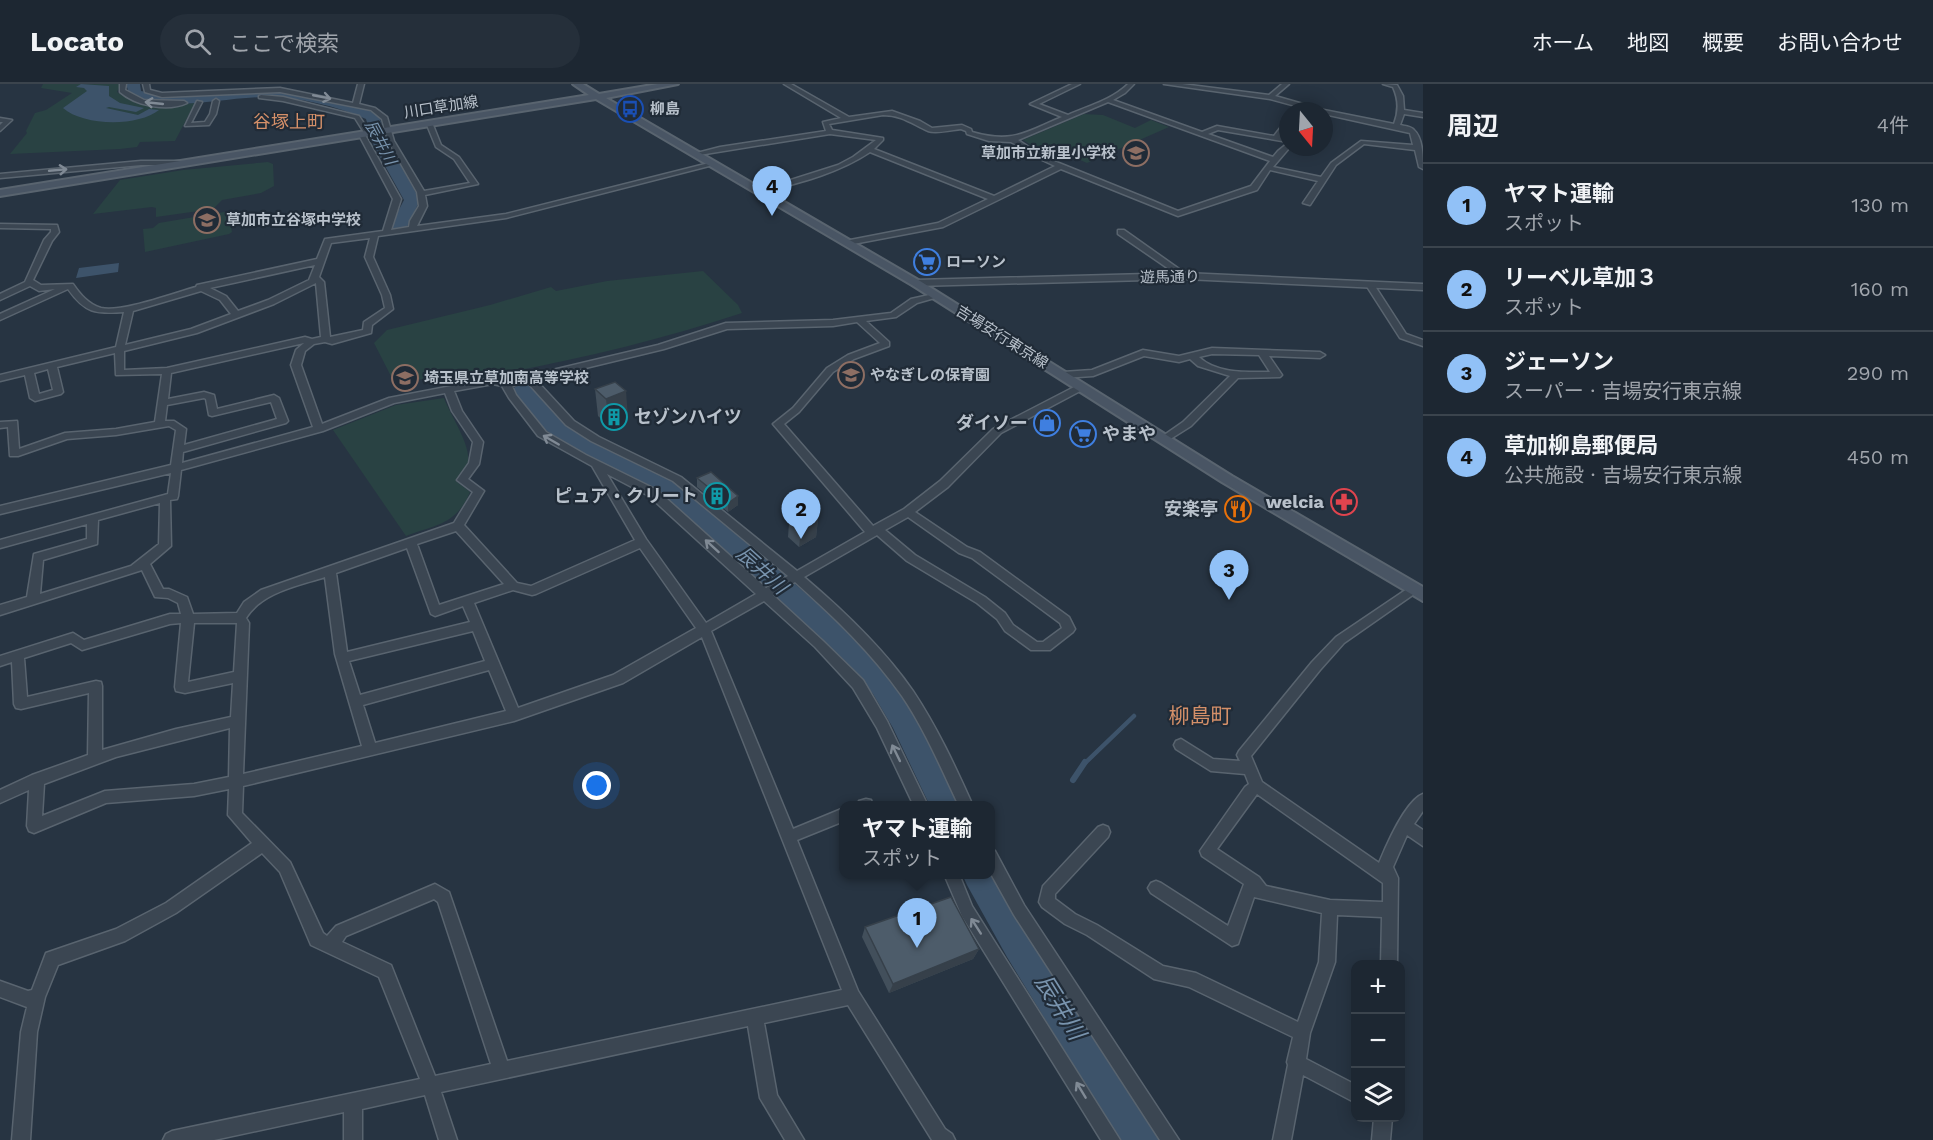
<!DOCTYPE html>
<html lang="ja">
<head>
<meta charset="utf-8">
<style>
  :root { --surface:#1d2732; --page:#252f3a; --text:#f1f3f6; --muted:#a0a5ac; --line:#3b444d; --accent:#91c1f7 }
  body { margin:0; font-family:"Work Sans","Noto Sans JP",sans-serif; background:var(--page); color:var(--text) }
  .controls { position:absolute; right:18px; bottom:18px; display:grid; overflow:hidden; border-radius:12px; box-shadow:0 3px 15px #0003 }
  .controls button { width:54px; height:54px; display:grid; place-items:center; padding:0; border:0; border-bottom:2px solid var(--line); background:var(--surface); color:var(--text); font:30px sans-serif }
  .compass { position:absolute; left:1279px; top:18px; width:54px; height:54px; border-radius:50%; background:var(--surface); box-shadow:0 3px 15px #0003; rotate:162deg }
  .you { position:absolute; left:597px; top:702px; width:21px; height:21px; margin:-15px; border:4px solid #fff; border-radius:50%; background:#1a73e8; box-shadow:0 0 0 9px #1a73e833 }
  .badge { display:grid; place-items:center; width:39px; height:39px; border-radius:50%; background:var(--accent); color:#111; font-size:20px; font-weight:700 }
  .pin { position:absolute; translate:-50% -50px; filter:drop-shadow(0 2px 3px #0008) }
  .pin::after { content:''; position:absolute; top:32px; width:21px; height:18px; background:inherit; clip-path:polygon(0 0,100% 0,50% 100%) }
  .popup { position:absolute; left:839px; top:717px; width:156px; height:78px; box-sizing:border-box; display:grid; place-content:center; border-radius:12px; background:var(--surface); filter:drop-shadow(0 2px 4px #0005); font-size:20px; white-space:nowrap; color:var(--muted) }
  .popup b { font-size:22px; color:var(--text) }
  .popup::after { content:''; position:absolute; left:50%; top:100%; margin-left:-12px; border:12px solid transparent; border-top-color:var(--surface) }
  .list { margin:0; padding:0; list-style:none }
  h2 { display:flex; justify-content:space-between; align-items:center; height:78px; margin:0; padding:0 24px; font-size:26px }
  h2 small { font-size:20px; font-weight:400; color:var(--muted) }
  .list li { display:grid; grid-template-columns:39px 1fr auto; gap:18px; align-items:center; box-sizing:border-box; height:84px; padding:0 24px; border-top:2px solid var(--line) }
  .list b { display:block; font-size:22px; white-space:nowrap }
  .list p { margin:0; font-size:20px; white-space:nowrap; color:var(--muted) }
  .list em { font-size:20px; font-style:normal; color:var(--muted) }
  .icon { flex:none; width:33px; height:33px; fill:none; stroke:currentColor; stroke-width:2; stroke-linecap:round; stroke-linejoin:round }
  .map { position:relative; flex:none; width:1423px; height:1056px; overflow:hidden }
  header { display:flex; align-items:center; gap:36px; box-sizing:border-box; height:84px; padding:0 30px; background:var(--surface); border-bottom:2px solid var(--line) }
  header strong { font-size:28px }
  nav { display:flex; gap:33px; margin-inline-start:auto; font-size:21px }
  .search { width:420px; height:54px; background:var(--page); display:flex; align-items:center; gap:15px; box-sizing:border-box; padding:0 21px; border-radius:33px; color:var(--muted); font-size:22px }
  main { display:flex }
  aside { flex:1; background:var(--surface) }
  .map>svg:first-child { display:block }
  .green { fill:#294243 }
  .water { fill:#3d536a }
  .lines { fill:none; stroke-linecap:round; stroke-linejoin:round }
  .stream-far1 { stroke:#3d536a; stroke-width:4.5 }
  .stream { stroke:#3d536a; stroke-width:6 }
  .river { fill:#3d536a; fill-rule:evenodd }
  .minor-casing { stroke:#59646f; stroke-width:3 }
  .tertiary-casing { stroke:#59646f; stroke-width:3 }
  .secondary-casing { stroke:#59646f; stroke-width:4 }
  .minor { fill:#3b4652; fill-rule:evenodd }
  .tertiary { fill:#3b4652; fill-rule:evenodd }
  .secondary { fill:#495564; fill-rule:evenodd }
  .wall { fill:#424f5b }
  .shaded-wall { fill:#36404a }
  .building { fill:#4d5c6a; stroke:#36404a; stroke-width:1.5 }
  .oneway { stroke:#808a95 }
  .labels { text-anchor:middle; stroke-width:4.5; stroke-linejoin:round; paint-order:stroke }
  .far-street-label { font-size:15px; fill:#b8c1cb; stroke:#202b37 }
  .far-poi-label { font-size:15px; font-weight:bold; fill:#b8c1cb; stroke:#202b37; text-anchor:start }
  .far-water-label { font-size:16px; font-style:italic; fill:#7994ae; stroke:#202b37 }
  .far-quarter-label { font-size:18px; fill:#d59069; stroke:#202b37 }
  .poi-label { font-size:18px; font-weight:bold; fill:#b8c1cb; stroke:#202b37; text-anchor:end }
  .water-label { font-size:20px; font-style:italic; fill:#7994ae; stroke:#202b37 }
  .quarter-label { font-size:21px; fill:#d59069; stroke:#202b37 }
  .near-water-label { font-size:24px; font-style:italic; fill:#7994ae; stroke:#202b37 }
</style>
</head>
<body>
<header>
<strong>Locato</strong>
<div class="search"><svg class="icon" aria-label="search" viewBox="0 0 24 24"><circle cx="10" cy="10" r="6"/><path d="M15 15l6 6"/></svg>ここで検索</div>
<nav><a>ホーム</a><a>地図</a><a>概要</a><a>お問い合わせ</a></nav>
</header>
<main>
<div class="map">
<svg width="1423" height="1056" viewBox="0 0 1423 1056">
  <rect width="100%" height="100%" fill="#273442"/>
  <!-- green -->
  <g class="green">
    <path d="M43 0H121L117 8C140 25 167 21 195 19L175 57 140 58 137 63 120 65 10 70 27 49 26 47 35 29 46 26 72 9 41 4Z"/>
    <polygon points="1084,30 1103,31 1135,44 1151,36 1169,43 1087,79 1057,66 1042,68 1023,56"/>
    <polygon points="268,78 273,80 274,102 261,109 222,116 213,125 156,133 156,124 152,123 93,130 120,96 183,86"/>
    <polygon points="224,128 228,128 232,148 229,150 145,168 143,145 153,144 159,139"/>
    <path d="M703 187 738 221 742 229C645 261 549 282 449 299L446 291 395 300 374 259 387 246 490 221 551 203 556 207 607 197Z"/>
    <path d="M444 314C450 331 474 365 467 381 465 387 460 392 456 397L470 408C456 441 437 440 406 452L333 346 396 321Z"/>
  </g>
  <!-- water -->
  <g class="water">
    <path d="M81 0 109 2V12L120 19 144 24 136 28 109 23 106 24 138 31 149 25 159 26C138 43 83 42 63 24L87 7 84 4 76 3Z"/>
    <polygon points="119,179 118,188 76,194 79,184"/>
  </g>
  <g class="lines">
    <!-- stream-far1 -->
    <polyline class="stream-far1" points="1084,680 1134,632"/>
    <!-- stream -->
    <polyline class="stream" points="1073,696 1085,678"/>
    <!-- river -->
    <g class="river">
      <path d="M126 0H140L141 7 163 11 180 12 279 6 322 13 367 25 379 33 390 62 420 116 405 147H393L390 143 404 116 374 62 366 35C336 22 299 13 267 13 221 13 175 29 130 12Z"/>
      <polygon points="524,299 532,301 559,334 587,354 672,393 863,559 893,594 915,627 962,722 930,722 893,644 873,610 843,575 656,405 571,364 543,344 513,306 516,301"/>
      <polygon points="990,779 1031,849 1156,1042 1162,1056 1119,1056 1007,873 967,801 962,790 990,790"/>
    </g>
    <defs>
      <g id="minor">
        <path d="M120 0H126L125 6 144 16 184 17 187 19C168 28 136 22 120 8Z"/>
        <path d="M143 0H149L150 6 162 9 280 4 353 19 358 0H364L359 20 375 24 387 33 394 57 424 107 470 99 454 75 436 63 427 41 430 39 433 41 441 61 459 73 478 100 425 111 427 122 417 142 506 130 713 78 717 80 506 134 378 152 373 173 390 211 393 225 372 241 371 249 332 260 325 258 314 260 305 267 301 281 322 340 389 314 493 294 506 297 658 261 726 239 833 236 891 229 911 215 938 209V213L917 219 896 233 866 237 889 258V262L854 275 833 288 799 328 784 340 873 442 904 425 940 397 993 345 1078 301H1084V305L1001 349 948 403 915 428 967 463 980 468 1069 533 1075 545 1073 548 1050 566H1031L1005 547 997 535 977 519 907 477 877 451 804 493C844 527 883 564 913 607 937 643 955 682 973 722H959C941 684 925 646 902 612 872 569 834 533 795 498L773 511 823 557 863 596 887 637 928 722H914L877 644 853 604 815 563 764 517 711 547 793 745 844 724V737L797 756 858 907 945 1045 952 1050 955 1056H932L848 921 764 939 777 1011 804 1056H785L760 1014 748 942 441 1008 457 1056H439L425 1011 362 1025V1056H344V1028L214 1056H163L166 1050 172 1047 420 995 379 893 311 861 280 788 262 769 176 829 125 857 58 881 45 913 37 948 30 1056H12L21 948 27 923 0 913V897L28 907 32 906 46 869 116 845 166 819 252 759 228 731 229 705 194 712 106 719 34 749 29 747 27 742 29 706 0 719V706L32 691 88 671 89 609 21 625 16 624 14 620 12 578 0 582V572L73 549 84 556 170 530H181L178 519 168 514 155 513 142 486 0 531V521L27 513 34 470 87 455V440L0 464V456L168 410 171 389 0 430V422L171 381 176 346 169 342 116 351 67 355 18 372H10L8 343 0 344V338L17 337 19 365 65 349 116 345 155 338 162 290 116 291 115 269 57 283 63 308 61 310 35 317 30 314 25 291 0 297V291L116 263 124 228C95 230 85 229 68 205L0 236V230L55 205 39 207 30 202 0 216V210L25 198 44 156 51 148V145L0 144V140L57 141 59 148 52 157 33 196 41 201 73 200C80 210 88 220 101 224 121 229 174 209 196 203L197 201 317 175 325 155 383 147 393 115 359 51 365 50 355 34 283 17 259 14V12L261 11 283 13 359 32 371 50 365 51 401 115 391 146 409 143 410 137 419 122 417 108 388 57 382 35 371 26 280 8 162 13 145 8ZM370 154 365 173 382 211 385 224 364 238 363 246 330 253 324 198 319 193 331 159ZM315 181 309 196 268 216 238 227 226 212 210 204ZM316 199 321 253 312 255 305 253 167 284 124 286V267L197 249 274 220ZM201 207 220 216 231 230 191 245 125 261 133 227ZM857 238 880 259 848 271 827 284 793 324 773 340 865 448 797 487 681 393 599 353 574 337 536 296 664 265 727 245 833 242ZM304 259 296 266 291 281 313 343 182 379 183 368 286 339 288 337 279 314 274 311 217 325 214 311 204 308 168 315 171 289ZM48 285 53 306 39 310 34 289ZM527 298 566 341 591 357 673 397 788 492 766 504 657 406 586 371 546 348 516 311 512 302ZM493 300 502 302 509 314 538 352 592 382 635 456 531 502 517 499 464 441 484 407 468 395 479 380 483 358 462 327 454 307ZM445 309 452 327 473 358 469 379 457 396 473 408 454 439 261 506 244 518 237 529 193 530 187 513 169 505H163L150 480 171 462 170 416 177 415 178 412 181 386 323 347 394 319ZM204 314 206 315 209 331 212 332 271 318 277 335 184 361 186 345 174 337H165L167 321ZM607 390 649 412 756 510 706 539 646 455ZM160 419 159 460 131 482 40 510 43 476 97 460 98 436ZM908 433 959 469 972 474 1060 539 1062 544 1043 558H1037L1013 541 1005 529 985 513 915 471 885 446ZM456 447 504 500 439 521 417 460ZM407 464 431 530 435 532 463 522 470 538 347 568 336 489ZM640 464 696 544 613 591 518 624 474 519 513 506 532 511 536 510ZM325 493 335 570 362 662 243 690 249 539 246 534C262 508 298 502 325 493ZM181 539 175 603 176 607 185 609 233 599 231 633 176 645 102 666V602L101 598 96 597 27 613 24 574 71 559 82 566 170 540ZM194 539H237L234 588 188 598ZM473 547 485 577 360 611 349 577ZM702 553 842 906 507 977 449 808 435 800 336 842 327 852 323 849 290 778 242 729 243 702 514 637 623 599ZM489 586 506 627 375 659 363 621ZM230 644 229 693 194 700 105 707 42 732 44 700 116 673ZM434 815 438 818 491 980 435 992 391 881 342 858 346 852Z"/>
        <path d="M784 0H791L849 33 892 27 920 37 932 44 962 41 971 45 972 48C1013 60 1026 48 1062 33L1030 20 1072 0H1080L1039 20 1068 31C1088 22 1112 16 1128 0H1134L1125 9 1113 16 1202 48 1217 42 1274 52 1288 34V41L1281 53 1288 54V58L1218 46 1208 50 1273 73 1278 67 1288 59V63H1290L1273 83 1321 93 1331 79 1361 57 1413 61 1410 49 1324 30V27H1314L1270 15 1164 0H1182L1269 11 1282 0H1289L1275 12 1324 26 1394 40C1399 27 1399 16 1393 3L1383 0 1397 1 1403 12 1404 26 1423 29V33L1404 30 1400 41C1404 42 1411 42 1414 46 1423 54 1423 74 1423 85L1419 83 1415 66 1364 60 1336 81 1310 121 1303 119 1318 97 1270 86 1257 106 1178 132 1061 85 943 143 848 161H845V157L938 139 988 115 870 68C837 90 798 99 760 109L756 107 838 81 853 73 876 56 830 50 693 72V70L720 63 826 47 823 38 841 34ZM1108 18 1270 77 1251 102 1178 127 1044 73 1018 56ZM883 31C902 31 912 40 928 47 936 50 952 46 961 45L966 47 967 50 989 57 1011 58 1040 75 1055 82 994 112 874 65 883 56V54L832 46 829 40Z"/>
        <polygon points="216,15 219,17 216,30 209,41 185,42 197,17 202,18 191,39 205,38 210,30 213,17"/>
        <polygon points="0,34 12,36 0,47 0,41 3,38 0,38"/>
        <polygon points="141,77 184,77 188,79 184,81 141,81 0,94 0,90"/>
        <polygon points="1118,146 1124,146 1189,192 1182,194 1118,150"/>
        <polygon points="1367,199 1373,199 1406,250 1423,256 1423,262 1400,254 1366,201"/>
        <path d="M1212 264 1320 268 1325 271 1320 274 1269 272 1282 291 1280 293 1238 294 1191 342 1164 359 1160 358V354L1183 338 1230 292 1198 282 1190 275 1179 278 1144 272 1093 292 1063 294 1058 291 1063 288 1092 286 1143 266 1179 272ZM1212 270 1259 271 1270 288C1247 288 1217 290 1199 273Z"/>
        <path d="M1413 501 1417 502 1419 505 1417 508 1344 559 1320 586 1251 672 1262 698 1379 779C1386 762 1406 716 1423 710V727L1414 740 1423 746V762L1407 751 1393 783 1398 794 1397 880H1381L1382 833 1337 831 1335 878 1310 949 1306 975 1356 1001V1019L1303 991 1291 1056H1273L1288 981 1287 978 1293 953 1189 903 1154 895 1087 851 1065 840 1042 823 1039 818 1043 802 1098 743 1103 741 1108 743 1110 748 1108 753 1055 810V815L1075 830 1097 841 1163 882 1196 889 1298 938 1319 878 1322 829 1254 813 1238 860 1232 862 1151 809 1148 804 1151 799 1156 797 1161 799 1228 842 1244 800 1202 772 1200 767 1245 703 1249 700 1245 690 1211 687 1176 665 1174 661 1176 657 1181 655 1213 675 1240 677 1237 671 1239 667 1312 578 1336 553ZM1257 710 1383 799V818L1330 816 1266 802 1259 793 1217 765Z"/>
        <polygon points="866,715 871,716 873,722 857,722 859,717"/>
        <polygon points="990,765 995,767 1024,821 1179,1056 1160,1056 1014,831 990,788"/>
        <polygon points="944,790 959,790 972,822 1120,1056 1101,1056 962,832"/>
        <polygon points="1374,1034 1392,1034 1390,1056 1372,1056"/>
      </g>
      <polygon id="tertiary" points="1185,189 1423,200 1423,206 1185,195 916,202 911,199 916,196"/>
      <polygon id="secondary" points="573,0 583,0 599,10 658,0 678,0 606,14 920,197 1232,392 1423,503 1423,517 1222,398 912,201 596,15 0,112 0,106 589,11"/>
    </defs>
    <!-- minor casing -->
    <use href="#minor" class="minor-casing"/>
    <!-- tertiary casing -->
    <use href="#tertiary" class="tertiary-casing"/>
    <!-- secondary casing -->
    <use href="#secondary" class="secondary-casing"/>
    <!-- minor -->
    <use href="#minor" class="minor"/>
    <!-- tertiary -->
    <use href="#tertiary" class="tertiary"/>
    <!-- secondary -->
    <use href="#secondary" class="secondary"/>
  </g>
  <!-- wall -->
  <g class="wall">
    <polygon points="595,305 628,334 609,342 598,332"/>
    <polygon points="697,394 738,412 738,421 728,428 697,403"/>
    <polygon points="790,426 819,426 816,453 799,463 788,453"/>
    <polygon points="865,843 979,865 973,875 889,909 862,853"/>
  </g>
  <!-- shaded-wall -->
  <g class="shaded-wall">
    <polygon points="626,307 628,334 609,342 606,315"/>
    <polygon points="738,412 738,421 728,428 728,419"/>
    <polygon points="819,426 816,453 799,463 802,436"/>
    <polygon points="979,865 973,875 889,909 893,900"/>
  </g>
  <!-- building -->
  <g class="building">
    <polygon points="615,298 626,307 606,315 595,305"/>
    <polygon points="711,388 738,412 728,419 697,394"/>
    <polygon points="807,416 819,426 802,436 790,426"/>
    <polygon points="951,813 979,865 893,900 865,843"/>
  </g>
  <!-- one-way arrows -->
  <defs><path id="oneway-shaft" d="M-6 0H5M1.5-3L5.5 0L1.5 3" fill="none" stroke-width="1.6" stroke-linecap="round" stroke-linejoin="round" transform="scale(1.5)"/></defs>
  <g class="oneway">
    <use href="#oneway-shaft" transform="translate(322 13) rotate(11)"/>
    <use href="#oneway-shaft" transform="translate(154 19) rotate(-174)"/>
    <use href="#oneway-shaft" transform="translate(58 86) rotate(-5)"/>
    <use href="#oneway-shaft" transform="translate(551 356) rotate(-150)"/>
    <use href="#oneway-shaft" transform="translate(712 462) rotate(-138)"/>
    <use href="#oneway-shaft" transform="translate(896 669) rotate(-116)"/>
    <use href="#oneway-shaft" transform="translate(976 842) rotate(-123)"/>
    <use href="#oneway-shaft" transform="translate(1081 1006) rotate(-121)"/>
  </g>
  <!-- icons -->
  <defs>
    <symbol id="bus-ring" viewBox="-11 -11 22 22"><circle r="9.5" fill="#202b37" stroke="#1a4fb4" stroke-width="1.5"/><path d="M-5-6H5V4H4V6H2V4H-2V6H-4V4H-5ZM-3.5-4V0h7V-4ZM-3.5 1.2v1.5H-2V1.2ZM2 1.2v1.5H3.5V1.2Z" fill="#1a4fb4"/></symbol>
    <symbol id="school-ring" viewBox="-11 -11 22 22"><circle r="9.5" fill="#202b37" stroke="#8d6e63" stroke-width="1.5"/><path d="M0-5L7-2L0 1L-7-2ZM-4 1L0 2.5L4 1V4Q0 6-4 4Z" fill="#8d6e63"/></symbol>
    <symbol id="supermarket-ring" viewBox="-11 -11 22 22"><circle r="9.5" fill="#202b37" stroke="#3f7fe0" stroke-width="1.5"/><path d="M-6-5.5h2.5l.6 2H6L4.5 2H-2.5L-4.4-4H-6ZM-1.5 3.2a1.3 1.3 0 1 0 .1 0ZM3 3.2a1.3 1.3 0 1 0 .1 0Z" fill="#3f7fe0"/></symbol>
    <symbol id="building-ring" viewBox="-11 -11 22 22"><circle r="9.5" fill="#202b37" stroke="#0f9aa8" stroke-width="1.5"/><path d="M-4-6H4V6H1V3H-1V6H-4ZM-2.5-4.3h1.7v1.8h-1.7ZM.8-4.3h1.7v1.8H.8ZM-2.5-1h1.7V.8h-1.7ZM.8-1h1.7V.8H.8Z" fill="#0f9aa8"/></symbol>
    <symbol id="shop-ring" viewBox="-11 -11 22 22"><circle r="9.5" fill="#202b37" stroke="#3f7fe0" stroke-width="1.5"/><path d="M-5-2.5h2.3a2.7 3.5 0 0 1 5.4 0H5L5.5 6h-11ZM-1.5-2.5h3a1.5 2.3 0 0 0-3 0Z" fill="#3f7fe0"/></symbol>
    <symbol id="pharmacy-ring" viewBox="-11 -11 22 22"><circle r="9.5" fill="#202b37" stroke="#e0444e" stroke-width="1.5"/><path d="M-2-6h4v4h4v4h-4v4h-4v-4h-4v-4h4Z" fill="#e0444e"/></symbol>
    <symbol id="restaurant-ring" viewBox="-11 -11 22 22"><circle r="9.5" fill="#202b37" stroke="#e8710a" stroke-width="1.5"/><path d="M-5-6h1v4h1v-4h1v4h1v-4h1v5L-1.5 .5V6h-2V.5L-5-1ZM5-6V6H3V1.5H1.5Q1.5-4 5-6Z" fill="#e8710a"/></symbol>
  </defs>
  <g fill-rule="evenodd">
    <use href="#bus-ring" x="615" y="10" width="30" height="30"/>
    <use href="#school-ring" x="1121" y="54" width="30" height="30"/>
    <use href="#school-ring" x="192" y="121" width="30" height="30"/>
    <use href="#supermarket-ring" x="912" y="163" width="30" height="30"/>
    <use href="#school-ring" x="836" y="276" width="30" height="30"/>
    <use href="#school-ring" x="390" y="279" width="30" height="30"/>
    <use href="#building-ring" x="599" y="318" width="30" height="30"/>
    <use href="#shop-ring" x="1032" y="324" width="30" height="30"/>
    <use href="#supermarket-ring" x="1068" y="335" width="30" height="30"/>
    <use href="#building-ring" x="702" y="397" width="30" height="30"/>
    <use href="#pharmacy-ring" x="1329" y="403" width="30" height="30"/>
    <use href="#restaurant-ring" x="1223" y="410" width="30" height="30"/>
  </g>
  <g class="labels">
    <!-- far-street labels -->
    <g class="far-street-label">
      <text transform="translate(441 23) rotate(-9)" y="5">川口草加線</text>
      <text transform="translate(1170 193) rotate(-1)" y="5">遊馬通り</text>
      <text transform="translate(1002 253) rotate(32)" y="5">吉場安行東京線</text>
    </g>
    <!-- far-poi labels -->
    <g class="far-poi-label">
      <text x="650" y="30">柳島</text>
      <text x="1116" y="74" text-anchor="end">草加市立新里小学校</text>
      <text x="226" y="141">草加市立谷塚中学校</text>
      <text x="946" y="183">ローソン</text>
      <text x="870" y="296">やなぎしの保育園</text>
      <text x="424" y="299">埼玉県立草加南高等学校</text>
    </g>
    <!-- far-water labels -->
    <g class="far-water-label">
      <text transform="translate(381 58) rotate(62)" y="6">辰井川</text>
    </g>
    <!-- far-quarter labels -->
    <g class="far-quarter-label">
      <text x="289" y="44">谷塚上町</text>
    </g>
    <!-- poi labels -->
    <g class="poi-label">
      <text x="634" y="339" text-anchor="start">セゾンハイツ</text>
      <text x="1028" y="345">ダイソー</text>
      <text x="1102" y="356" text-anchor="start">やまや</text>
      <text x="698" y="418">ピュア・クリート</text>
      <text x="1324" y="424">welcia</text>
      <text x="1218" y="431">安楽亭</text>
    </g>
    <!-- water labels -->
    <g class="water-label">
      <text transform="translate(762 486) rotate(42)" y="7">辰井川</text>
    </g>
    <!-- quarter labels -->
    <g class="quarter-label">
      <text x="1200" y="639">柳島町</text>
    </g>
    <!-- near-water labels -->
    <g class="near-water-label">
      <text transform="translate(1060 923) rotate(58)" y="8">辰井川</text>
    </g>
  </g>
</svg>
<div class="controls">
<button>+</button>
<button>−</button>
<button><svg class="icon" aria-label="layers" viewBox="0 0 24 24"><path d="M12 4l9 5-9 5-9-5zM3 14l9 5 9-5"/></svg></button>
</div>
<svg class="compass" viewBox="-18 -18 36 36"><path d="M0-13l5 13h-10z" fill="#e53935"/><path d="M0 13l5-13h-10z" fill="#a0a5ac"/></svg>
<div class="you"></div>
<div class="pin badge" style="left:917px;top:864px">1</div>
<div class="popup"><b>ヤマト運輸</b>スポット</div>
<div class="pin badge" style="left:801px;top:455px">2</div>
<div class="pin badge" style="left:1229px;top:516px">3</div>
<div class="pin badge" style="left:772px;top:132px">4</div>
</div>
<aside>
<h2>周辺<small>4件</small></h2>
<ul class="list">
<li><span class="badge">1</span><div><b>ヤマト運輸</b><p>スポット</p></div><em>130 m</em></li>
<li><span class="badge">2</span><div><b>リーベル草加３</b><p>スポット</p></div><em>160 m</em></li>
<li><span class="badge">3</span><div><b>ジェーソン</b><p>スーパー · 吉場安行東京線</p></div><em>290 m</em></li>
<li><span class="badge">4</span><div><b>草加柳島郵便局</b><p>公共施設 · 吉場安行東京線</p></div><em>450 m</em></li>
</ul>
</aside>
</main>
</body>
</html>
